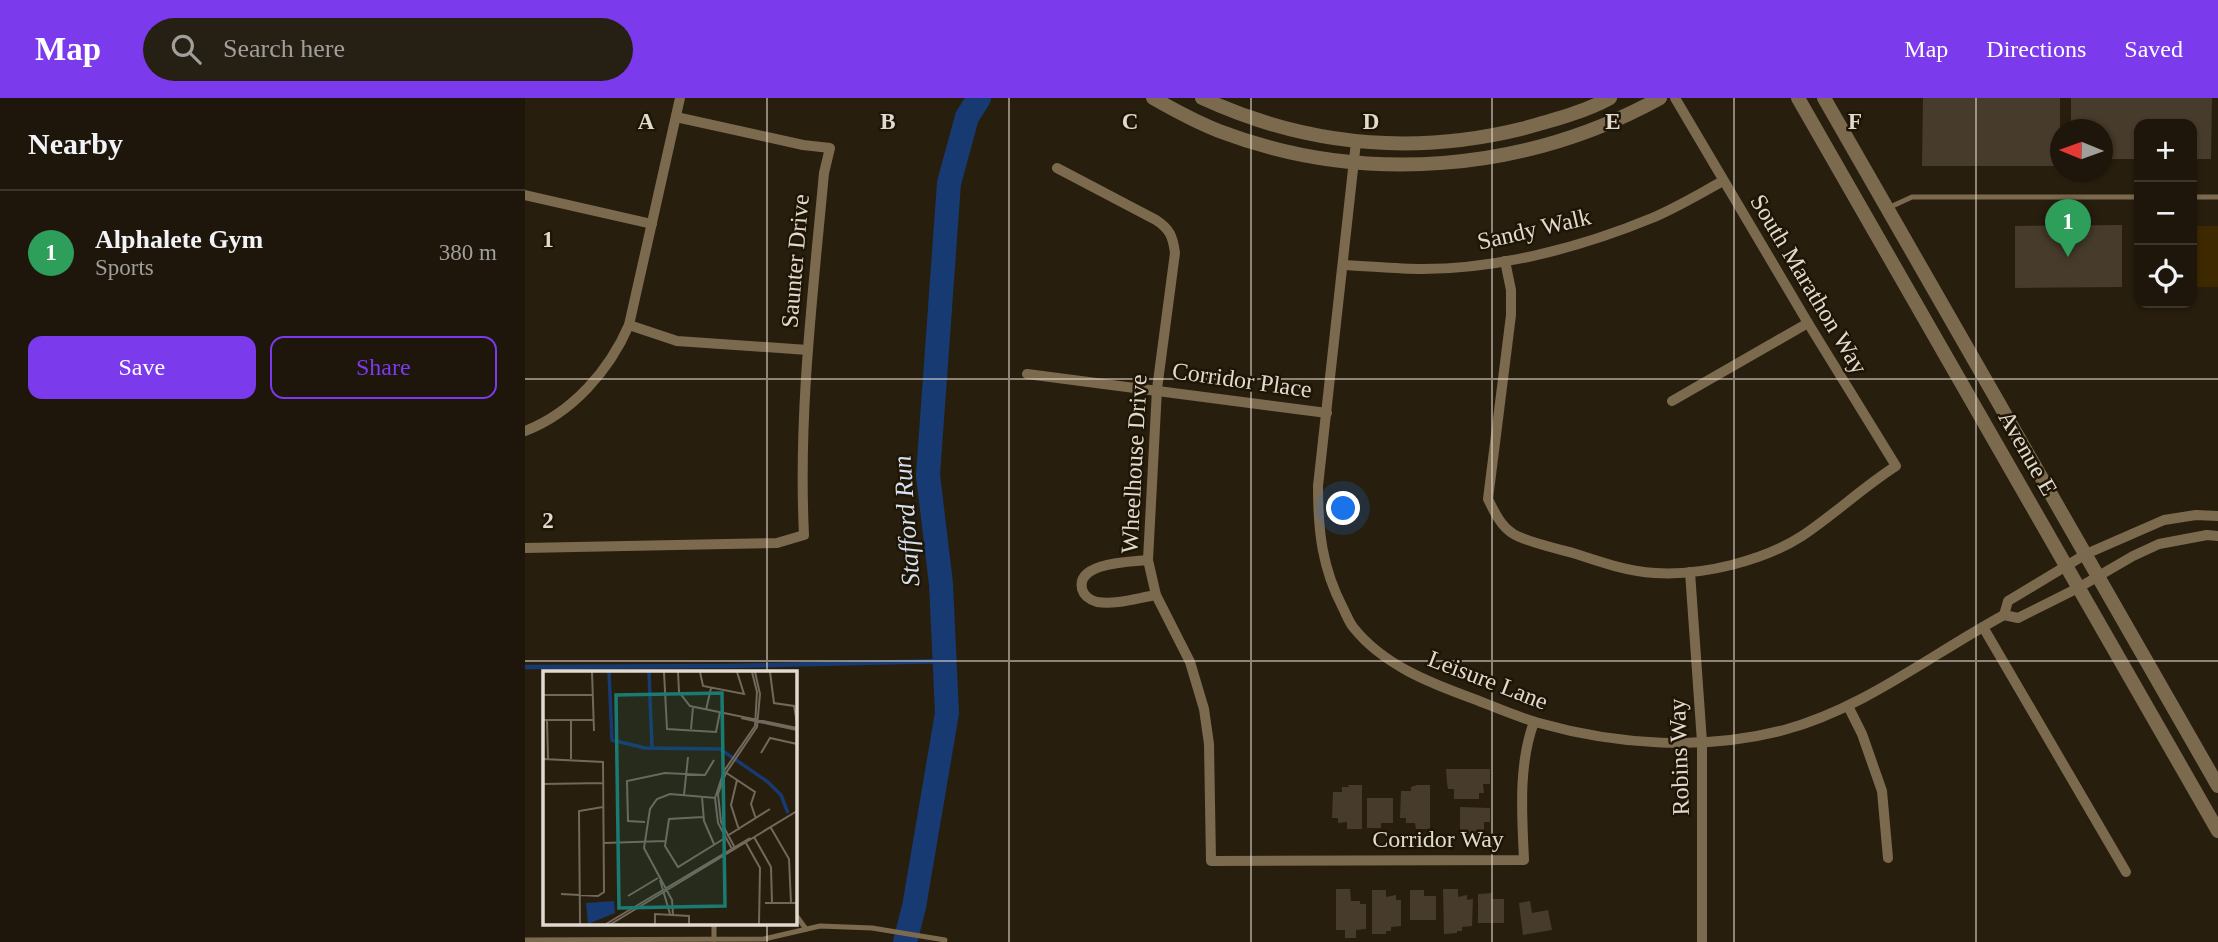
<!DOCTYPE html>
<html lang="en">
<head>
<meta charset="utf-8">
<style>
  :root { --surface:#1e160a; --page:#261f13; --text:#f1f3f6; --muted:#a19f9c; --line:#3c352b; --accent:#7c3aed }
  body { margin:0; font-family:"Times New Roman",serif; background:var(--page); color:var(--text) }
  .controls { position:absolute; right:21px; top:21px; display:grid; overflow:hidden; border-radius:14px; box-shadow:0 2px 5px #0004 }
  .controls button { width:63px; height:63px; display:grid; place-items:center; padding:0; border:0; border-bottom:2px solid var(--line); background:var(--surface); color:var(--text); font:35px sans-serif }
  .compass { position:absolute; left:1525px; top:21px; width:63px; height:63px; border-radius:50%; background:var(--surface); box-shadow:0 2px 5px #0004; rotate:271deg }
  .you { position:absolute; left:819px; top:411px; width:24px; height:24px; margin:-18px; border:5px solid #fff; border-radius:50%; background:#1a73e8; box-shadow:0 0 0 10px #1a73e833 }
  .badge { display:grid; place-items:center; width:46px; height:46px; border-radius:50%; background:var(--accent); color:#fff; font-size:23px; font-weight:700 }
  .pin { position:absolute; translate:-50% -58px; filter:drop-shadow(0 2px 4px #0008) }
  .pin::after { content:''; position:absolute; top:37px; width:24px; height:21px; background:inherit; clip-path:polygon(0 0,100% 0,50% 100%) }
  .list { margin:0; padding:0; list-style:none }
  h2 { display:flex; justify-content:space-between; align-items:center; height:91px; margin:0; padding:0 28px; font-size:30px }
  h2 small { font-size:23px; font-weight:400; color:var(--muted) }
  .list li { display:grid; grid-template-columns:46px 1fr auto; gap:21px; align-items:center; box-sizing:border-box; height:126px; padding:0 28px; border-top:2px solid var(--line) }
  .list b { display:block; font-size:26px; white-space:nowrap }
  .list p { margin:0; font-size:23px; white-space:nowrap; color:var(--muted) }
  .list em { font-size:23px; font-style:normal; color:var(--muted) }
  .actions { display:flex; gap:14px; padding:21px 28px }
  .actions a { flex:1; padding:16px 0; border:2px solid var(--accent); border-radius:14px; text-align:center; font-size:24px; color:var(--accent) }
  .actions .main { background:var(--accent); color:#fff }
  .icon { flex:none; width:38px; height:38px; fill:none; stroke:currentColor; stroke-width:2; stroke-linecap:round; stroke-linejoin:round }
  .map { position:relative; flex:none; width:1693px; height:844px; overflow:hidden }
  header { display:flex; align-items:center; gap:42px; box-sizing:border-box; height:98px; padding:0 35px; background:var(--accent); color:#fff }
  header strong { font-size:33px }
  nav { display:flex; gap:38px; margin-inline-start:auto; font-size:24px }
  .search { width:490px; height:63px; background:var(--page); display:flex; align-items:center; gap:18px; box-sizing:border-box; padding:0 24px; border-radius:38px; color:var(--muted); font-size:26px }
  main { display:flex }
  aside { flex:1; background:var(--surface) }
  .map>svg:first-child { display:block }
  .green { fill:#3d2800 }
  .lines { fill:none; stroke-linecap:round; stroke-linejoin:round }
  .stream { stroke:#173a72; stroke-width:4.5 }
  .river { stroke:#173a72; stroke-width:24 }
  .building { fill:#473c2b }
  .service { stroke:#7c6a4e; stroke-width:5 }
  .minor { stroke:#7c6a4e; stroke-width:10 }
  .tertiary { stroke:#7c6a4e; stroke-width:14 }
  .grid { fill:none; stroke:#e1dad0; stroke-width:2; stroke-opacity:0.55 }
  .labels { text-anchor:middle; stroke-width:5; stroke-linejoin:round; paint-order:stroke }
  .street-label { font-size:24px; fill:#e1dad0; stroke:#1f1505 }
  .water-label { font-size:26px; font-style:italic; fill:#d5e1f2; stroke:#1f1505 }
  .inset-river { fill:none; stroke:#173a72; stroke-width:3.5 }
  .inset-road { fill:none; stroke:#72695c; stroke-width:2 }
  .view { fill:#1a7b73; fill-opacity:0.15; stroke:#1a7b73; stroke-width:3.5 }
  .inset-edge { fill:none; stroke:#e1dad0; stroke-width:3.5 }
  .grid-label { font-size:23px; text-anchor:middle; font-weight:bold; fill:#e1dad0; stroke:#1f1505; stroke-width:5; stroke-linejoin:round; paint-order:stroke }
</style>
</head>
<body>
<header>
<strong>Map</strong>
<div class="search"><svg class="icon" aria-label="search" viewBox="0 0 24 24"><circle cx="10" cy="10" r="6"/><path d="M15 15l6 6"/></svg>Search here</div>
<nav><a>Map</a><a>Directions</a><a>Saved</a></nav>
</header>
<main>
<aside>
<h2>Nearby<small></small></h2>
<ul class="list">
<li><span class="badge" style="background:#2e9e5b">1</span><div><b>Alphalete Gym</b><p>Sports</p></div><em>380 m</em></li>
</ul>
<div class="actions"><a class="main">Save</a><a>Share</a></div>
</aside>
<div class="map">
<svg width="1693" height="844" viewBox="0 0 1693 844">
  <rect width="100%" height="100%" fill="#281e0e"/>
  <!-- green -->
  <rect class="green" x="1667" y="128" width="26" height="61"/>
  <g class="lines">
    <!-- stream -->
    <polyline class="stream" points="0,569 202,568 420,563"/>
    <!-- river -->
    <polyline class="river" points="380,844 389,809 422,615 416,486 403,377 424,85 442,19 454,0"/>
  </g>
  <!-- building -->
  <g class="building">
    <polygon points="1398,0 1535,0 1535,68 1397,68"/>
    <polygon points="1546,0 1687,0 1686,61 1667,61 1667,26 1614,26 1614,61 1577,61 1577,32 1546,32"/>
    <polygon points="1597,127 1597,189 1490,190 1490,128"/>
    <polygon points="921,671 965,671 965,686 958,686 959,695 954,695 954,701 929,701 929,691 923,691 922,685"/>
    <polygon points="823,687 837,687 837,731 822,731 822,724 813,725 813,720 807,720 808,694 817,694 817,689 824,689"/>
    <polygon points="892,687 905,687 905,731 891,731 890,725 881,725 881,720 875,720 876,693 886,693 886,689"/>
    <polygon points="842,700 868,700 868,725 856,725 856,730 842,730"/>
    <polygon points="935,709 965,710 965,724 959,724 959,739 935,738"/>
    <polygon points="811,791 825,791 826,803 835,803 835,806 841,806 841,831 831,832 831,840 820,840 820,832 811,832"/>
    <polygon points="918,791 933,791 933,799 942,797 942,802 948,801 947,828 937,829 937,833 932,833 932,835 919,836"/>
    <polygon points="847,792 861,792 861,799 871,797 871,802 876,802 876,828 866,829 866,833 861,833 861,836 847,836"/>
    <polygon points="885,792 899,792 899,798 911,798 911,822 885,822"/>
    <polygon points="967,795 967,801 979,801 979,825 953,825 953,796"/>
    <polygon points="1005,803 1007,815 1023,812 1027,832 998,837 994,805"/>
  </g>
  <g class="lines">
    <!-- service -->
    <g class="service">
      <polyline points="1667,99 1693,99"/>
      <polyline points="1363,110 1387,99 1614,99"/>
      <polyline points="270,816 281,831"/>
      <polyline points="189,841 189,825"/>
      <polyline points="0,842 239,841 295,828 347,830 420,842"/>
    </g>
    <!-- minor -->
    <g class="minor">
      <path d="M831 44 793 388C793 433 797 470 818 510 821 516 824 524 828 529 858 567 905 585 949 601 970 609 992 619 1014 625 1092 647 1179 653 1259 632 1338 611 1407 556 1479 517L1493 520 1553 490 1608 458 1634 446 1682 437 1693 438"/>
      <path d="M532 70 631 122C645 131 648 139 650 155L632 291 623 462 631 497 665 564 679 611 684 646 686 763 999 762C997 717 993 667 1009 624"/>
      <polyline points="0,97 127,126"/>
      <path d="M980 163 986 192V217L963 401C969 413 975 427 987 435 998 443 1033 451 1048 455 1075 464 1101 473 1130 475 1177 478 1238 463 1277 438 1310 416 1338 389 1371 368L1283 225 1150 0"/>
      <path d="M818 167C844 168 871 171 898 171 974 171 1057 149 1127 120 1151 110 1174 96 1198 83"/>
      <polyline points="104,227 152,243 283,252"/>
      <polyline points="502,276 802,315"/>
      <polyline points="1147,303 1283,225"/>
      <path d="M0 333C47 315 84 273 104 227L155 0"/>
      <path d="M0 450 252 445 279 437C273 316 288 195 299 75L305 50 278 47 151 19"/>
      <path d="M623 462C606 464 551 464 557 491 559 498 565 502 572 504 591 507 612 500 631 497"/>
      <polyline points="1165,474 1177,644 1177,844"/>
      <polyline points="1479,517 1483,503 1561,456 1639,422 1671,417 1693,418"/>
      <polyline points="1458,529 1601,774"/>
      <polyline points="1323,608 1337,636 1357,693 1363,760"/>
    </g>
    <!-- tertiary -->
    <g class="tertiary">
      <path d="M628 0C649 12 671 24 694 33 838 88 1001 74 1135 0"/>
      <path d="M677 0C781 48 888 58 1000 30 1029 22 1059 14 1085 0"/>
      <polyline points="1273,0 1693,733"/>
      <polyline points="1299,0 1693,688"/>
    </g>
  </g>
  <!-- grid -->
  <path class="grid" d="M242 0V575M484 0V844M726 0V844M967 0V844M1209 0V844M1451 0V844M0 281H1693M0 563H1693M242 825V844"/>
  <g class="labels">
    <!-- street labels -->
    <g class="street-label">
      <text transform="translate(1009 131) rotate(-13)" y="8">Sandy Walk</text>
      <text transform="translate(270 163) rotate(-85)" y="8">Saunter Drive</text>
      <text transform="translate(1284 186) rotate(59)" y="8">South Marathon Way</text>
      <text transform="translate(717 282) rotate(8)" y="8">Corridor Place</text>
      <text transform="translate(1503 355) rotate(60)" y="8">Avenue E</text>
      <text transform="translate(609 366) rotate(-87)" y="8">Wheelhouse Drive</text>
      <text transform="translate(963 582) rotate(21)" y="8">Leisure Lane</text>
      <text transform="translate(1154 659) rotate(-92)" y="8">Robins Way</text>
      <text x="913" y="749">Corridor Way</text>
    </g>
    <!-- water labels -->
    <g class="water-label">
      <text transform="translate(381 423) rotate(-94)" y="9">Stafford Run</text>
    </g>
  </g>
  <!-- overview -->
  <g transform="translate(18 573)">
    <rect width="254" height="254" fill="#281e0e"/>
    <path d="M71 230 72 242 45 253 43 232Z" fill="#173a72"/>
    <path class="inset-river" d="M66 1 69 69 102 77 177 78 225 111 238 124 245 142M106 1 109 76"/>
    <path class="inset-road" d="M49 1 51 60M121 1 124 58 173 61 177 41M135 1 136 21 147 35 254 57M157 1 160 15 201 23 194 1M227 1 231 32 251 35 254 52M0 24H50M163 39 168 17M198 47 254 59M0 49H50M4 49 5 88M28 49V88M148 58 150 36M218 82 227 67 254 73M0 88 60 91 61 221 55 225 18 223M182 101 212 121 208 133 213 148M194 109 188 134 196 159M0 113 60 112M141 124 145 86M159 126 161 150 171 173M160 146 126 148 122 175 135 196 182 167M102 151 85 150 84 110 122 102 162 104 171 89M228 157 246 188 248 232M184 165 227 138M211 166 228 196 229 232M61 172 122 170M203 172 217 197 216 253M192 177 178 151 175 123 183 102 214 56 217 23 212 1M189 178 175 152 172 127 181 100 212 55 214 21 209 1M117 209 127 243M85 225 115 207M222 232H254M130 244 129 229 101 177 107 138 114 128 127 123 173 127M37 253 36 140 60 136M63 253 207 167M68 253 254 140M112 253V243L146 245V253"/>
    <path class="view" d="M179 22 182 235 76 237 73 24Z"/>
    <rect width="254" height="254" class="inset-edge"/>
  </g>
  <g class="grid-label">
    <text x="121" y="31">A</text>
    <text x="363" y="31">B</text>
    <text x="605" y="31">C</text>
    <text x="846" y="31">D</text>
    <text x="1088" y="31">E</text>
    <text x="1330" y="31">F</text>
    <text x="23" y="149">1</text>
    <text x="23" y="430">2</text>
  </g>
</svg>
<div class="controls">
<button>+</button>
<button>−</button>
<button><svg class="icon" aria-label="locate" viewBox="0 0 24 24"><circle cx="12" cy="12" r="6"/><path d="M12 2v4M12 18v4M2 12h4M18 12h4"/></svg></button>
</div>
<svg class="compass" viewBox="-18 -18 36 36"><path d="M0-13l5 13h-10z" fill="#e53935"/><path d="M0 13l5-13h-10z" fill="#a19f9c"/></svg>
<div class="you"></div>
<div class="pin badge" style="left:1543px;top:159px;background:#2e9e5b">1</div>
</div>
</main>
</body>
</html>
